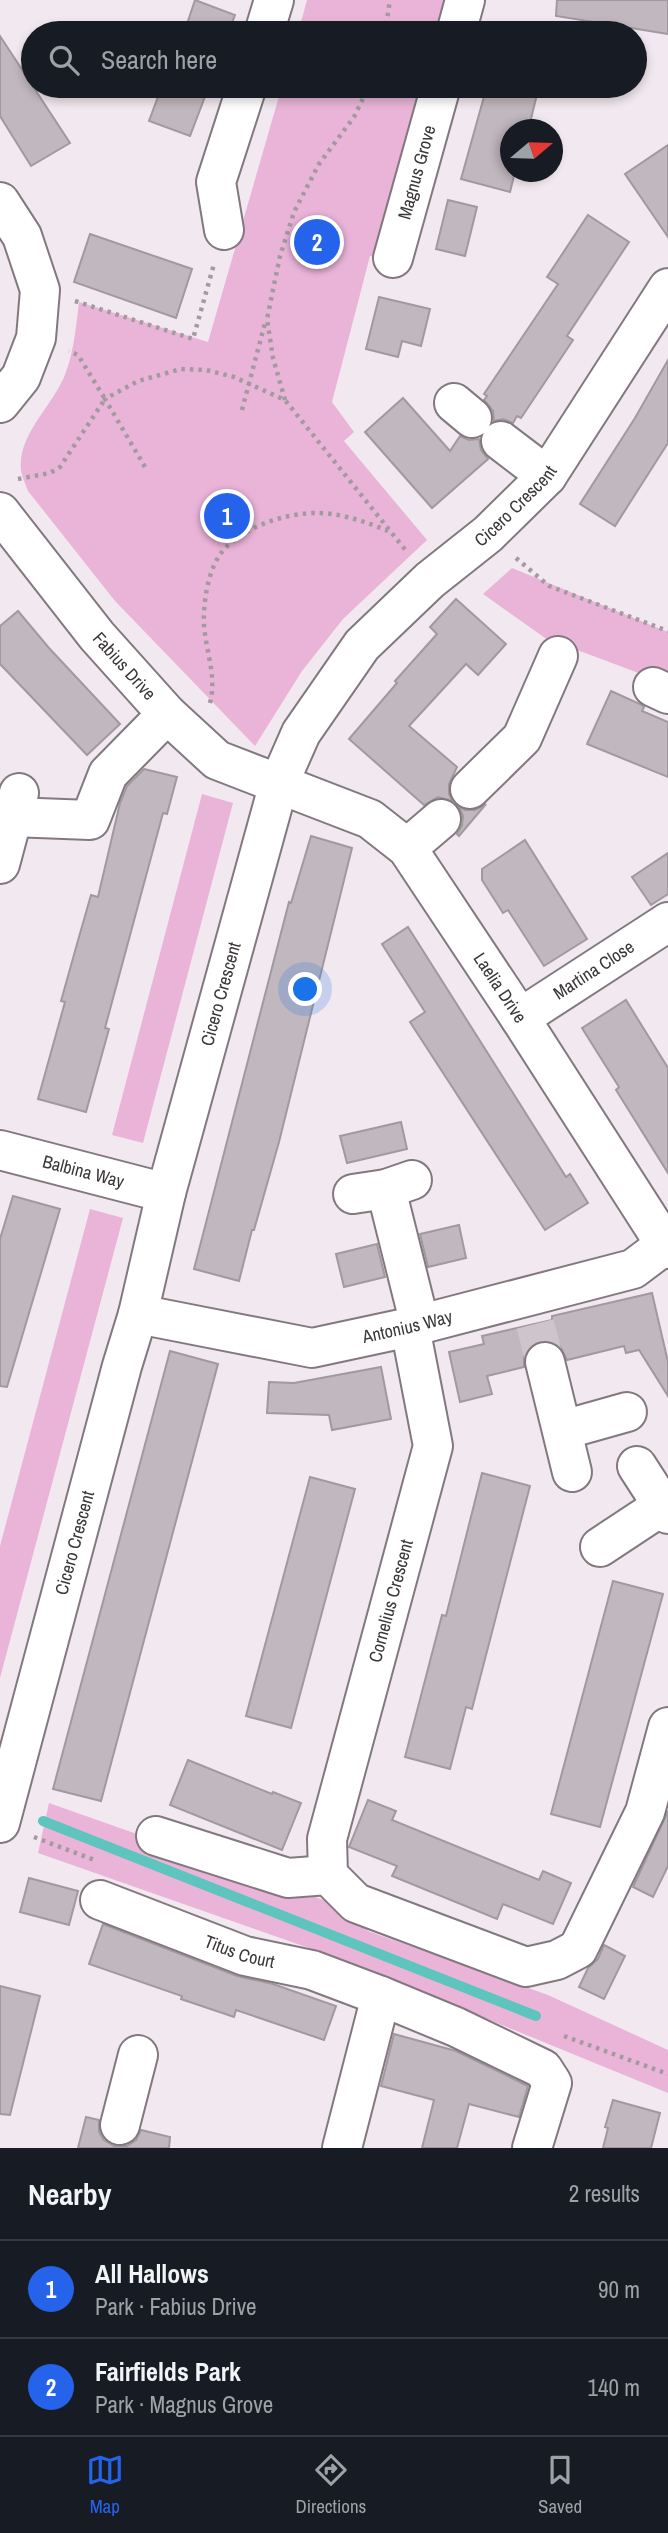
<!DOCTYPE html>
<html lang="en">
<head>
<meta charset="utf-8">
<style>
  :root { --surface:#171b24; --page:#242831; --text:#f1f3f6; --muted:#9ea1a6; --line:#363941; --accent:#2563eb }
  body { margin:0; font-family:"Archivo Narrow",sans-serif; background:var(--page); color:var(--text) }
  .compass { position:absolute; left:500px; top:119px; width:63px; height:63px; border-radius:50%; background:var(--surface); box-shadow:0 4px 10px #0003; rotate:71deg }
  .you { position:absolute; left:306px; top:990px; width:24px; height:24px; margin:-18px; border:5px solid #fff; border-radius:50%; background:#1a73e8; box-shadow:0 0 0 10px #1a73e833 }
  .badge { display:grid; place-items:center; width:46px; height:46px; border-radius:50%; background:var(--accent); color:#fff; font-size:23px; font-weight:700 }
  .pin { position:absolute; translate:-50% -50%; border:4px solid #fff; box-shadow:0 2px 7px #0006 }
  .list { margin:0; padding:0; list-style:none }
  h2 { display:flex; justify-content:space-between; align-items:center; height:91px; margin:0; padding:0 28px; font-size:30px }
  h2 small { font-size:23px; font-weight:400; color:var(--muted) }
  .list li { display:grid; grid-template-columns:46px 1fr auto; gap:21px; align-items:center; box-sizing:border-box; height:98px; padding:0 28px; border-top:2px solid var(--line) }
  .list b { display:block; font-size:26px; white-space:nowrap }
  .list p { margin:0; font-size:23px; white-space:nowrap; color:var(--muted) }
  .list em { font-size:23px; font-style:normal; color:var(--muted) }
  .icon { flex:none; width:38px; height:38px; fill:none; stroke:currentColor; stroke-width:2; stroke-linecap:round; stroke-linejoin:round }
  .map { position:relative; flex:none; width:668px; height:2148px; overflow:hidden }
  .search { position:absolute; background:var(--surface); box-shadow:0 4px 10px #0003; left:21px; right:21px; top:21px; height:77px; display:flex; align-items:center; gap:18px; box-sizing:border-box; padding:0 24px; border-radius:38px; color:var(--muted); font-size:26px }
  .sheet { height:287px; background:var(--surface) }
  nav { display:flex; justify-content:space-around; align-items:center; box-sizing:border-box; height:98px; border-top:2px solid var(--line); background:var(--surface); font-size:19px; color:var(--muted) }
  nav a { display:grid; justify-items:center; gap:4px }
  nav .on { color:var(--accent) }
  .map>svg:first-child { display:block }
  .green { fill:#eab4d9 }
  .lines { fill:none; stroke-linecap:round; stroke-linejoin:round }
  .stream { stroke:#5dc4be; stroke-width:10 }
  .building { fill:#c1b7be; stroke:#a2999f; stroke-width:2 }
  .minor-tunnel { stroke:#cdc5cb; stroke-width:38; stroke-dasharray:38 19; stroke-linecap:butt }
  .minor-casing { stroke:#82797f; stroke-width:42 }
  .path { stroke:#a19a9f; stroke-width:4.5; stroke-dasharray:3.5 5; stroke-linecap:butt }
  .minor { stroke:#fff; stroke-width:38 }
  .labels { text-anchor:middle; stroke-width:5; stroke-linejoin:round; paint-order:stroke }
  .street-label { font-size:18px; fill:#3b373a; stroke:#fff }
</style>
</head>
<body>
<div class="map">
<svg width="668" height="2148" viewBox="0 0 668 2148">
  <rect width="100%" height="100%" fill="#f2e8ef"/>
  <!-- green -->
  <g class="green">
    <polygon points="307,0 465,0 456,33 298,33"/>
    <path d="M282 86H441L393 258 370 256 332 402 354 432 344 441 427 540 343 619 302 671 255 746 115 601 28 491C26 485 22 477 21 470 17 434 55 404 66 372 74 350 76 326 79 302L208 342Z"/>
    <polygon points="512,568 668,632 668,684 545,638 483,594"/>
    <polygon points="202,794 233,803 143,1143 112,1135"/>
    <polygon points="90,1209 123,1218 0,1678 0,1546"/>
    <polygon points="49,1803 352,1910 368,1931 548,1995 668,2050 668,2093 343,1960 38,1853"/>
  </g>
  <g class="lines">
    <!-- stream -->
    <polyline class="stream" points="43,1821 536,2016"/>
  </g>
  <!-- building -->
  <g class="building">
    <polygon points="195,0 235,15 228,33 184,33"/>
    <polygon points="557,0 668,0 668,34 556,16"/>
    <polygon points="0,36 70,143 31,166 0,116"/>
    <polygon points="162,86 209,86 190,136 149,121"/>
    <polygon points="487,86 539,86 530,123 527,122 525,130 510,130 510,172 515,172 510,192 461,179"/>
    <polygon points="668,145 668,237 625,174"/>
    <polygon points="448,200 477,207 465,256 436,249"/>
    <polygon points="588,215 629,242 567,336 573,340 521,418 517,416 513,423 503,419 494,421 493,411 484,400 487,396 484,394 558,284 547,277"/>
    <polygon points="90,234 192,269 176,318 74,282"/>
    <polygon points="379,297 430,309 421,346 402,341 398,357 366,349"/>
    <polygon points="668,360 668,443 615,526 580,504 635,418"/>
    <polygon points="403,398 450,451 460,436 469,440 479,439 481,450 488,459 432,508 365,432"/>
    <polygon points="456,599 506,644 478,675 466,664 409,726 457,767 449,784 449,794 452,801 438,797 424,805 349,739 397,683 395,681 437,634 430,627"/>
    <polygon points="18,611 49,648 120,724 87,755 0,664 0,626"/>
    <polygon points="611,691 640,704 644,707 642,711 668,722 668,777 587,744"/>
    <polygon points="144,769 177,777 167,814 163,813 105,1028 109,1029 86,1112 38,1099 65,1002 61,1001 77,944 91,895 98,897 120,803 127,786"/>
    <polygon points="486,804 459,836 457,834 462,826 463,816 459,807 465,810 475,810"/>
    <polygon points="311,836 352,848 279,1142 254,1230 252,1230 239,1281 194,1269 289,902 291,903"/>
    <polygon points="525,840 587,939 544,966 508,910 503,913 482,880 482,869"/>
    <polygon points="668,853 668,894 651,905 632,877"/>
    <polygon points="408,927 566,1177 570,1174 588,1203 545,1230 410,1022 425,1012 382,944"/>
    <polygon points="626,1000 668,1068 668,1173 616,1090 619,1087 582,1028"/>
    <polygon points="401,1122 407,1149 347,1163 340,1136"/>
    <polygon points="13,1196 60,1209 7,1387 0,1386 0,1239"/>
    <polygon points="459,1225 466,1258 428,1267 420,1234"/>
    <polygon points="377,1244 385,1277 344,1287 336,1254"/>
    <polygon points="652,1293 668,1362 668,1396 639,1350 626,1353 624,1346 567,1360 560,1346 550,1341 540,1341 529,1347 524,1357 524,1367 487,1376 492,1394 460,1402 449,1352 484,1344 482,1336 552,1320 552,1316"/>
    <polygon points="170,1351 218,1364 101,1801 53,1789"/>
    <polygon points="381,1367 391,1419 332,1430 329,1415 267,1413 269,1382 294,1383"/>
    <polygon points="482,1473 530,1486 472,1709 466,1707 450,1769 405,1757 442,1615 446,1616"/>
    <polygon points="310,1477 355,1489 291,1728 246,1716"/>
    <polygon points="613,1581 663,1594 600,1827 551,1814"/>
    <polygon points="188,1760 272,1794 273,1792 301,1803 282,1850 170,1805"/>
    <polygon points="368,1800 396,1811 392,1820 539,1880 543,1871 571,1883 553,1924 503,1904 497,1919 392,1876 397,1866 349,1847"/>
    <polygon points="668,1811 668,1866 653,1897 633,1887"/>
    <polygon points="29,1878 78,1891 69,1925 20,1912"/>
    <polygon points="103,1924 237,1976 273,1984 336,2006 324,2040 236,2010 234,2017 181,1999 182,1996 89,1964"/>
    <polygon points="604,1945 625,1956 604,1999 579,1987 588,1968 598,1959"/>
    <polygon points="0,1986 40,1996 10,2115 0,2114"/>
    <polygon points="394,2034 456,2051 528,2086 519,2117 469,2104 457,2148 422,2148 434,2100 381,2086"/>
    <polygon points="613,2100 660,2113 651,2148 603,2148 608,2128 605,2127"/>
    <polygon points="86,2117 99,2120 99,2132 104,2140 114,2146 127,2146 136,2140 141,2130 170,2137 169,2148 78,2148"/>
  </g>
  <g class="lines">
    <!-- minor-tunnel -->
    <polyline class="minor-tunnel" points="535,1324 545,1362"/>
    <defs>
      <g id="minor">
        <polyline points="264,33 274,0"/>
        <polyline points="456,33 465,0"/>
        <polyline points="0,202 22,236 40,290 36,338 21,377 0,403"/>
        <polyline points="224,230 216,182 247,86"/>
        <path id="s1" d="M393 258 441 86"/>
        <polyline points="454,403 472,418"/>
        <polyline points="501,441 547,476"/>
        <path id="s2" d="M0 512 97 636 167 714 217 760 370 819 407 848 520 1018 668 1249"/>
        <polyline points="653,687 668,694"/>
        <polyline points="470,789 522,738 558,656"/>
        <polyline points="12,817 90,820 108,774 167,714"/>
        <polyline points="407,848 441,819"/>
        <polyline points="0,864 19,793"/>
        <path id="s3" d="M520 1018 668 922"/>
        <path id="s4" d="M0 1150 166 1193"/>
        <polyline points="386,1189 420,1325"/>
        <polyline points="353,1194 386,1189 412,1180"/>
        <path id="s5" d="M138 1314 312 1348 410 1327 633 1269 665 1245"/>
        <polyline points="410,1327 433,1446 327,1839 328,1875 356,1903 526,1967 557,1960 578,1949 645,1812 668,1727"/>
        <polyline points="545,1362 572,1472"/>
        <polyline points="563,1430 627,1412"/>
        <polyline points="637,1466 668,1514"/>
        <polyline points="600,1547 662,1506"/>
        <path id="s6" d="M0 1823 122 1366 138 1314 166 1193 279 783 301 733 362 645 430 580 488 534 547 476 668 288"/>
        <polyline points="156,1836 288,1878 328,1875"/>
        <path id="s7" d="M100 1900 245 1956 312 1970 381 1996 456 2027 543 2069 552 2083 532 2148"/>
        <polyline points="120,2125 138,2055"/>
        <polyline points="342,2148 381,1996"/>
      </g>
    </defs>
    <!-- minor casing -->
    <use href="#minor" class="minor-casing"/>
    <!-- path -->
    <g class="path">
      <polyline points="385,33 390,0"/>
      <polyline points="75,301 193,339 214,264"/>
      <polyline points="285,400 273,358 267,319 280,256 294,212 319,164 354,117 369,86"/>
      <polyline points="242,410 265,323"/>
      <polyline points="145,467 105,399 138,381 181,369 206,370 234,377 285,400 407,552"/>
      <polyline points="18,479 50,473 60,467 105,399 78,355 69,351"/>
      <polyline points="516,558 549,586 668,631"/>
      <path d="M210 703C218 672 202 644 204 613 205 594 209 572 219 556 238 527 288 512 320 513 344 514 366 522 388 531"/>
      <polyline points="34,1837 97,1861"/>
      <polyline points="564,2036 668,2074"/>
    </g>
    <!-- minor -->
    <use href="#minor" class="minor"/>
  </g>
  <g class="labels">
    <!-- street labels -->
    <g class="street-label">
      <text dy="6" stroke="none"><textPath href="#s1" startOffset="89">Magnus Grove</textPath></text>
      <text dy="6" stroke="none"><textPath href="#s6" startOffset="1446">Cicero Crescent</textPath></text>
      <text dy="6" stroke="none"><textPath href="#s2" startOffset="198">Fabius Drive</textPath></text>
      <text dy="6" stroke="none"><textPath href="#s3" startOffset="88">Martina Close</textPath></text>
      <text dy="6" stroke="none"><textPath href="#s2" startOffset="709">Laelia Drive</textPath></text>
      <text dy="6" stroke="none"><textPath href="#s6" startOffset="858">Cicero Crescent</textPath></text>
      <text dy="6" stroke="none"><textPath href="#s4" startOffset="86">Balbina Way</textPath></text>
      <text dy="6" stroke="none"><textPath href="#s5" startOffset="275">Antonius Way</textPath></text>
      <text dy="6" stroke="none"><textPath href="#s6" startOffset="290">Cicero Crescent</textPath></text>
      <text transform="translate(391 1601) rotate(-75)" y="6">Cornelius Crescent</text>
      <text dy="6" stroke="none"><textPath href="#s7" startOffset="149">Titus Court</textPath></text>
    </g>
  </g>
</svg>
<svg class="compass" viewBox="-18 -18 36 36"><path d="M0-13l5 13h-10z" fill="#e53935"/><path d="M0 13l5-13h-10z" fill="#9ea1a6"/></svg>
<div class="you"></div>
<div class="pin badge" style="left:227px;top:516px">1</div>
<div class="pin badge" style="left:317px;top:242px">2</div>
<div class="search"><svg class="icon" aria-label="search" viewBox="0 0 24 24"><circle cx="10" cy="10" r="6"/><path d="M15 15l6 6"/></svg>Search here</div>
</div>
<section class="sheet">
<h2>Nearby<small>2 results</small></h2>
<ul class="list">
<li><span class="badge">1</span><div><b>All Hallows</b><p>Park · Fabius Drive</p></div><em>90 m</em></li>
<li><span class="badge">2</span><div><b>Fairfields Park</b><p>Park · Magnus Grove</p></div><em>140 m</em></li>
</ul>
</section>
<nav>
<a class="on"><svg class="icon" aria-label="map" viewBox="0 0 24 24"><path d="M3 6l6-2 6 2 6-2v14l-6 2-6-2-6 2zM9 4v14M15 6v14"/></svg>Map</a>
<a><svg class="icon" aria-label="directions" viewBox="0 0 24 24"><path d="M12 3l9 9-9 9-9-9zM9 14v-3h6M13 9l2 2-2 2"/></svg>Directions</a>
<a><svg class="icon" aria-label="saved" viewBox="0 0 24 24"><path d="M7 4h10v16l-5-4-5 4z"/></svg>Saved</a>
</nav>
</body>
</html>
